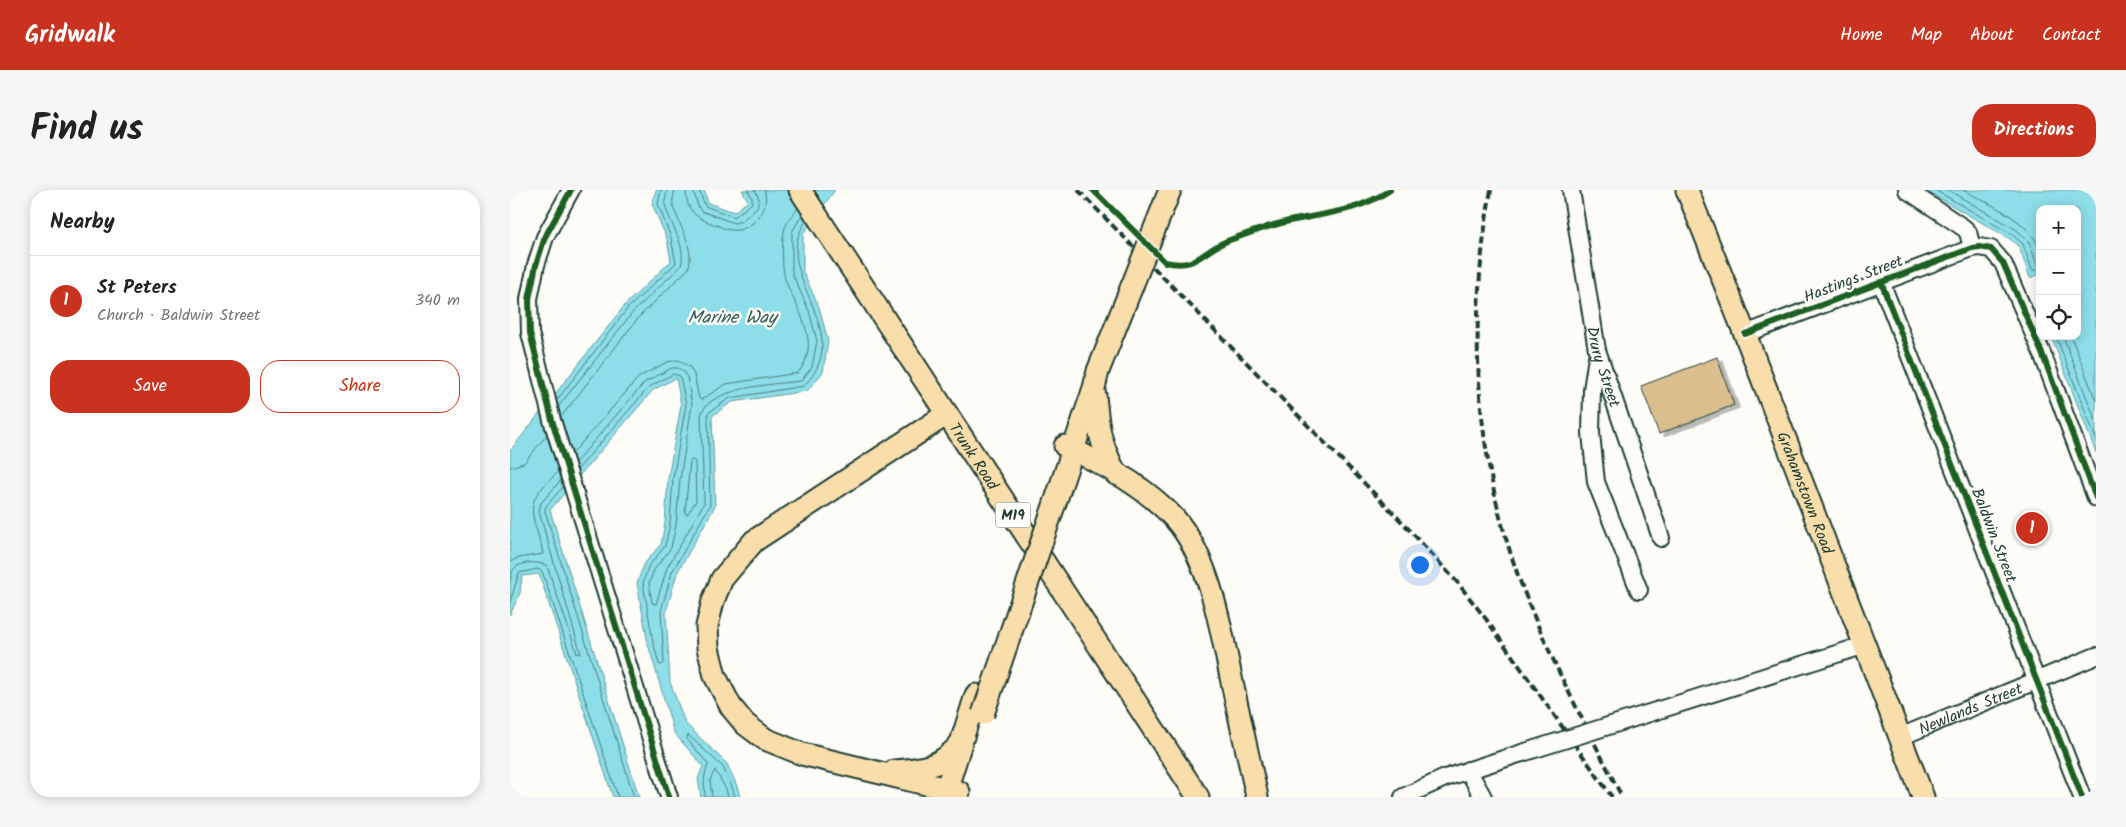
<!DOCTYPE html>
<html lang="en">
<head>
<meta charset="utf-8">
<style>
  :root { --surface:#fff; --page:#f6f6f6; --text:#222; --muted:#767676; --line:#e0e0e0; --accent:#c8321e }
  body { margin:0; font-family:Kalam,sans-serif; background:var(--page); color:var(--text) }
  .controls { position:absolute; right:15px; top:15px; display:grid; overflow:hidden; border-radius:10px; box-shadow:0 2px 12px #0003 }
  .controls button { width:45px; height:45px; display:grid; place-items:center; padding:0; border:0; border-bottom:1px solid var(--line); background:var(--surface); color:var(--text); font:25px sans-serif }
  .you { position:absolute; left:909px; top:374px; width:18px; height:18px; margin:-12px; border:4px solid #fff; border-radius:50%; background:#1a73e8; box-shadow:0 0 0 8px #1a73e833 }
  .badge { display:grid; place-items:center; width:32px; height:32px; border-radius:50%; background:var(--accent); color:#fff; font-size:16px; font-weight:700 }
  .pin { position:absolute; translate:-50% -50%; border:2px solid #fff; box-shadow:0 1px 5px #0006 }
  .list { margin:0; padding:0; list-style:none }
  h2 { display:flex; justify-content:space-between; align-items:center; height:65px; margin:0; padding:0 20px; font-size:21px }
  h2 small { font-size:16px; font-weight:400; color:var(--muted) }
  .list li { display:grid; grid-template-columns:32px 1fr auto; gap:15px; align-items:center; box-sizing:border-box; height:90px; padding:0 20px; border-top:1px solid var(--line) }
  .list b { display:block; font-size:19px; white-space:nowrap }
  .list p { margin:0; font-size:16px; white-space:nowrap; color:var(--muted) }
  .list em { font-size:16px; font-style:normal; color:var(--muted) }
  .actions { display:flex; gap:10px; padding:15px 20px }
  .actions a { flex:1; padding:11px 0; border:1px solid var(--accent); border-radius:20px; text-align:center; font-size:18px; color:var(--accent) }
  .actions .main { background:var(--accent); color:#fff }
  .icon { flex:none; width:28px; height:28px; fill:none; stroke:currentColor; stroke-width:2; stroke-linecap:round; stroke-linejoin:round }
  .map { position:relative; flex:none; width:1586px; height:607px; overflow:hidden; border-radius:20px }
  header { display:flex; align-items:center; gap:30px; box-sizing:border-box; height:70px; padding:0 25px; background:var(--accent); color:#fff }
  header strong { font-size:24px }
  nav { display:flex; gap:28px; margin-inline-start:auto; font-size:18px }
  .intro { display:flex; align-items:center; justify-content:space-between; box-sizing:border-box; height:120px; padding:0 30px }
  h1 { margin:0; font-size:35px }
  .button { padding:12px 22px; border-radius:20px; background:var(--accent); color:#fff; font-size:18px; font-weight:700 }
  main { display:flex; gap:30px; padding:0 30px }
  aside { flex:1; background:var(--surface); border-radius:20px; box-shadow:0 2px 12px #0003 }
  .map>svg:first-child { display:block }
  .water { fill:#8ddee9; stroke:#619ea1 }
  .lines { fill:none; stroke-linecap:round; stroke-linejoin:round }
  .shore { stroke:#4b7d7c; stroke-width:1 }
  .building { fill:#dabe8e; stroke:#1f3d34; filter:url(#shadow) }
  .minor-casing { stroke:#1f3d34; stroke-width:20 }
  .major-casing { stroke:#1f3d34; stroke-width:25 }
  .minor { stroke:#fdfcf7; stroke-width:16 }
  .major { stroke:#f9deab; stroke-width:21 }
  .rail { stroke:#1f3d34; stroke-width:4; stroke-dasharray:8 4; stroke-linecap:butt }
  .minor-bridge-casing { stroke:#1f3d34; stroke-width:20; stroke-linecap:butt }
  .major-bridge-casing { stroke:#1f3d34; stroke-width:25; stroke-linecap:butt }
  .minor-bridge { stroke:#fdfcf7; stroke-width:16 }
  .major-bridge { stroke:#f9deab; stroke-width:21 }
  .cycleway-casing { stroke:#fdfcf7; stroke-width:9 }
  .cycleway { stroke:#1b5e20; stroke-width:6 }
  .labels { text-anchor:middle; stroke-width:5; stroke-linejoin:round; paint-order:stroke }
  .shield { fill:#fdfcf7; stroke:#62766e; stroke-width:1 }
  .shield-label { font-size:15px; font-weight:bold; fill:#1f3d34 }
  .street-label { font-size:16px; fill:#1f3d34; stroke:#fdfcf7 }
  .water-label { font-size:18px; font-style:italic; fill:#355d58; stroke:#fdfcf7 }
</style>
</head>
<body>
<header>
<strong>Gridwalk</strong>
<nav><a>Home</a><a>Map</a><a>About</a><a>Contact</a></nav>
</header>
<div class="intro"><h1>Find us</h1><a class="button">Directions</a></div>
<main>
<aside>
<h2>Nearby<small></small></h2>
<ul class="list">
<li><span class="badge">1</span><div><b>St Peters</b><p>Church · Baldwin Street</p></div><em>340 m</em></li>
</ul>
<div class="actions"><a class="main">Save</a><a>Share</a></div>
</aside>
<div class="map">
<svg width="1586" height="607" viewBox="0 0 1586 607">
  <defs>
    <filter id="shadow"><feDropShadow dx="5.5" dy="3" stdDeviation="0" flood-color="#0004"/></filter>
  </defs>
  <rect width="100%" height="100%" fill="#fdfcf7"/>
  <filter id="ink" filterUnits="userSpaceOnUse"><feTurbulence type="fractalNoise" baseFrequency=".02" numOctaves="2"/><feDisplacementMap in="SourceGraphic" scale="10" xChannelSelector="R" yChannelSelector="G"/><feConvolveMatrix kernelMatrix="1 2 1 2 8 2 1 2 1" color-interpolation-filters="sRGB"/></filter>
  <g filter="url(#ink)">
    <!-- water -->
    <g class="water">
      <polygon points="146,0 194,0 198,13 224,22 238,11 232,0 325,0 293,44 293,82 309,117 318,151 313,182 297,201 222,212 202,226 205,316 167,383 156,422 160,492 175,533 217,574 227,596 230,607 191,607 188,589 193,576 164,543 138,454 127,393 134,374 151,354 155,333 158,288 171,215 166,188 143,200 40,320 129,607 103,607 29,384 12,386 10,403 0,425 0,261 115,115 161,71 157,49 142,14"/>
      <polygon points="1410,0 1586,0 1586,263 1541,146 1567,146 1567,19 1530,19 1530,84 1520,88 1509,57 1500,49 1422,4 1416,4"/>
    </g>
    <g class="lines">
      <!-- shore -->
      <g class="shore">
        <path d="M176 0C176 24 189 29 209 36 215 39 221 41 228 40 245 37 261 17 254 0"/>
        <polyline points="183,0 188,16 191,21 224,33 232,31 247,17 249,9 245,0"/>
        <polyline points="189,0 195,16 224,27 242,13 242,8 238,0"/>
        <polyline points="1425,0 1503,45 1513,54 1522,80 1530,80"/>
        <polyline points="1438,0 1507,40 1519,52 1526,72 1530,74"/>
        <path d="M1453 0C1480 15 1519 29 1530 60"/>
        <polyline points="1546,146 1586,249"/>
        <polyline points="1553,146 1586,232"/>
        <polyline points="1561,146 1586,211"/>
        <polyline points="47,210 118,118 166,73 161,48 148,14 151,0"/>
        <path d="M48 217 123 122 171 76C177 56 160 34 155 15 154 10 157 5 157 0"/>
        <path d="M51 227 129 127 178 79C186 58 168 35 163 15 162 10 164 5 165 0"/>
        <path d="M62 264 129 187 157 172 168 170 180 177 184 185 189 208 191 210 216 194 288 183C313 152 286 119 275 89 272 78 271 49 275 38 277 31 284 24 288 18"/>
        <polygon points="183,270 185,272 186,311 177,325 175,323 180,272"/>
        <path d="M65 273 135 192 162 178H168L174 182 177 187 182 215 170 289 166 335 161 358 144 380 139 393 142 413 146 414 157 378 194 313 191 226C196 197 267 194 291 191L302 177 307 151 299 121 282 83V42L292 25"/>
        <polyline points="0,277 14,273 37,245"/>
        <path d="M67 280 139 197 163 184 170 186 176 215 163 288 160 334 155 356 138 377 133 393 143 452 149 474 152 475 154 473 151 421 162 382 200 315 198 223 220 208 294 196C349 139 257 84 296 31"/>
        <polyline points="53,297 36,316 35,321 124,607"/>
        <path d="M0 372 8 368 33 364C32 355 28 346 26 338 16 307 29 303 48 281"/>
        <path d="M0 392C1 388 1 384 3 380 9 371 29 371 37 376L67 463 71 464 29 322 31 313 51 290"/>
        <polyline points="0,412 9,383 27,379 32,381 108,607"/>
        <polyline points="195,607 194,589 198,574 177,549 178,545 213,577 222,597 225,607"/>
        <polyline points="202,607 200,590 205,580 216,599 218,607"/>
      </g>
    </g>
    <!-- building -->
    <polygon class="building" points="1207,167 1224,215 1149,244 1131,196"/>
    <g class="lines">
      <defs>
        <g id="minor">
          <polyline points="61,0 35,47 26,75 19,109 20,143 42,230 159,607"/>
          <path id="s1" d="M1061 0 1087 160 1151 348"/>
          <polyline points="1397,0 1454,38 1458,42 1462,58"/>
          <polyline points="1371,92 1572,607"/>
          <polyline points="1235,144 1462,58 1469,57 1481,59 1493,73 1532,163 1586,308"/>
          <polyline points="1087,167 1082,200 1081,243 1086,292 1129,400"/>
          <polyline points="1111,532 1355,455"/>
          <path id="s2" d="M1390 547 1586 466"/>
          <polyline points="958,580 973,607"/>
          <polyline points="893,607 935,588 1012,563"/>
        </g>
        <g id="major">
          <path id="s3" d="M290 0 688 607"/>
          <path id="s4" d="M1177 0 1235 144 1413 607"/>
          <polyline points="654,15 660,0"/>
          <path d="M585 205C588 240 590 253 606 284"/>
          <polyline points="437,224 244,351 212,389 203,411 197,436 198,458 205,486 221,517 235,534 255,549 292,564 449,602"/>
          <path d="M555 256C594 274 636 297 665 329 701 370 711 441 722 492 730 531 739 569 747 607"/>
          <polyline points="548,304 584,198 588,181 622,96"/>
          <path d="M384 581C413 579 431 577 450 554"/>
          <polyline points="434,607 466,505"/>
        </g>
      </defs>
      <!-- minor casing -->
      <use href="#minor" class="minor-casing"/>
      <!-- major casing -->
      <use href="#major" class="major-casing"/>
      <!-- minor -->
      <use href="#minor" class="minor"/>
      <!-- major -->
      <use href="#major" class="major"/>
      <!-- rail -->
      <g class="rail">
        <polyline points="568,0 895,335 947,392 976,429 1102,607"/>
        <path d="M981 0C956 136 965 280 1017 409 1044 477 1079 542 1112 607"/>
      </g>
      <defs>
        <polyline id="minor-bridge" points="1012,563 1111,532"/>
        <g id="major-bridge">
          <polyline points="622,96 654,15"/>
          <polyline points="473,524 548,304"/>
        </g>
      </defs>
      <!-- minor-bridge casing -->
      <use href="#minor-bridge" class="minor-bridge-casing"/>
      <!-- major-bridge casing -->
      <use href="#major-bridge" class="major-bridge-casing"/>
      <!-- minor-bridge -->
      <use href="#minor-bridge" class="minor-bridge"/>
      <!-- major-bridge -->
      <use href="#major-bridge" class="major-bridge"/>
      <defs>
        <g id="cycleway">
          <polyline points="61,0 35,47 26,75 19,109 20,143 42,230 159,607"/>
          <path d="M583 0 655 72C688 79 689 63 717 51 736 44 755 37 775 32 813 23 846 23 880 0"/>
          <polyline points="1371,92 1572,607"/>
          <polyline points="1235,144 1462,58 1469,57 1481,59 1493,73 1532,163 1586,308"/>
        </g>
      </defs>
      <!-- cycleway casing -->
      <use href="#cycleway" class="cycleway-casing"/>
      <!-- cycleway -->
      <use href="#cycleway" class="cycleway"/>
    </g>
  </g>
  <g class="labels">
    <!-- shield labels -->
    <rect class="shield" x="485.5" y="312.5" width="35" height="25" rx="4"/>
    <g class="shield-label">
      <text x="503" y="330">M19</text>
    </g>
    <!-- street labels -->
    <g class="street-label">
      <text transform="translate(1343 88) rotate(-21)" y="6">Hastings Street</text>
      <text dy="6" stroke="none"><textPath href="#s1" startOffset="180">Drury Street</textPath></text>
      <text dy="6" stroke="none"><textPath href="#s3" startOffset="318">Trunk Road</textPath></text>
      <text dy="6" stroke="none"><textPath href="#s4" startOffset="325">Grahamstown Road</textPath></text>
      <text transform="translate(1485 345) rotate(69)" y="6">Baldwin Street</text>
      <text dy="6" stroke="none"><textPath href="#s2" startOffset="76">Newlands Street</textPath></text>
    </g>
    <!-- water labels -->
    <g class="water-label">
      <text x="222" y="133">Marine Way</text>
    </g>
  </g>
</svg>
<div class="controls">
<button>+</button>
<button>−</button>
<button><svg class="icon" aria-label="locate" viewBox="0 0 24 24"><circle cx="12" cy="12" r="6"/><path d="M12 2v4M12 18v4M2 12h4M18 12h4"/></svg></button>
</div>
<div class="you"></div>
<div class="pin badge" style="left:1522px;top:338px">1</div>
</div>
</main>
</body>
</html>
